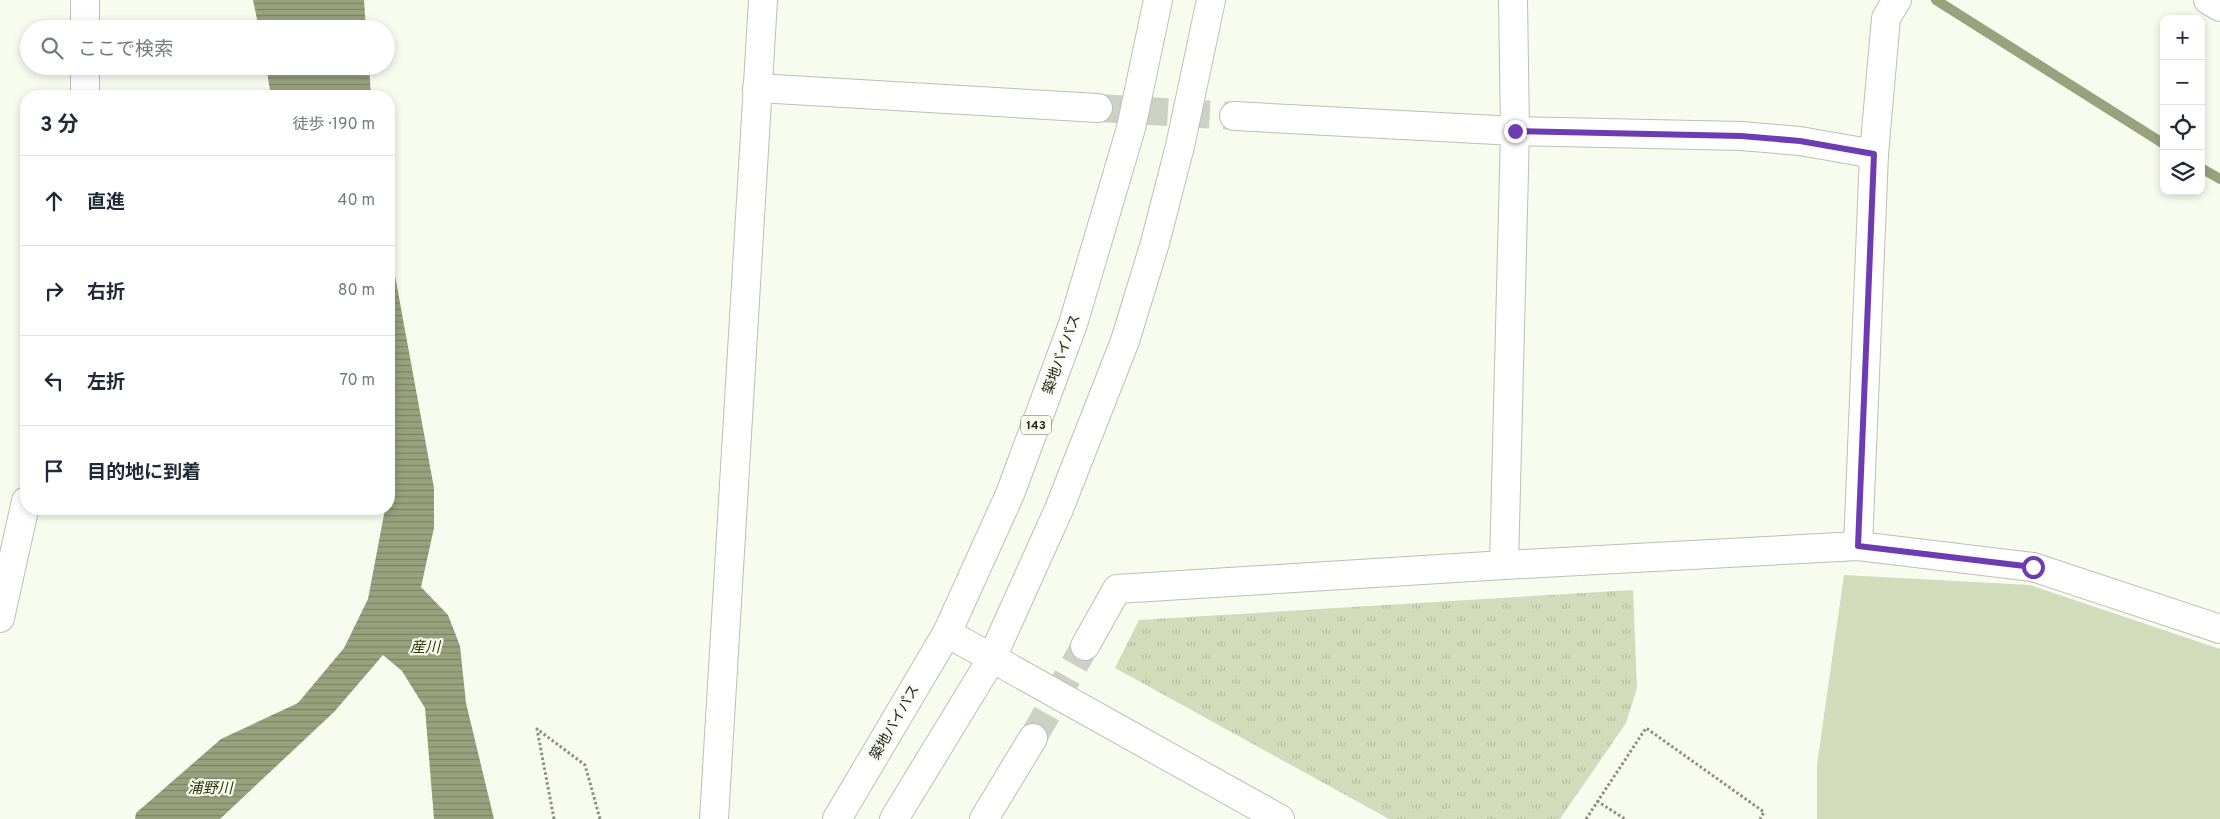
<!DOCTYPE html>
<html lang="ja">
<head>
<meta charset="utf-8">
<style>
  :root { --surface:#fff; --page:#f2f2f3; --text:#1f2937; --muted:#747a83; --line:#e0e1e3 }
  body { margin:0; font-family:Overpass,"Noto Sans JP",sans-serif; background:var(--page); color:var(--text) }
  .controls { position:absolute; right:15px; top:15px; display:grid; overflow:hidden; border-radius:10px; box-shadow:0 2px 8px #0003 }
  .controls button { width:45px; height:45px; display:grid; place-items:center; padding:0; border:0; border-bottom:1px solid var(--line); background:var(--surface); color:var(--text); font:25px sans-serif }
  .stop { position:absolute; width:15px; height:15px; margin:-11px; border:4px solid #6f3bb2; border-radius:50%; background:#fff }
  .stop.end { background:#6f3bb2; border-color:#fff; box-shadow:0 1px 5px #0008 }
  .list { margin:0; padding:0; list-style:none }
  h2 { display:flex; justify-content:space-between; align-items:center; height:65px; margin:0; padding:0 20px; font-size:21px }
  h2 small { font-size:16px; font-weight:400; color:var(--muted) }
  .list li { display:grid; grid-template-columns:32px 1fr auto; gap:15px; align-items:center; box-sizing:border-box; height:90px; padding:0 20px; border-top:1px solid var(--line) }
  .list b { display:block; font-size:19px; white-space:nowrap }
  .list em { font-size:16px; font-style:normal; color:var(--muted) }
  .icon { flex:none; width:28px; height:28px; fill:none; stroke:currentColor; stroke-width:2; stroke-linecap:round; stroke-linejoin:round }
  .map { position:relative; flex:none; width:2220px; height:819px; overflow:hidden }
  .search { position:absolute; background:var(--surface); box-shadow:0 2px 8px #0003; left:20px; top:20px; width:375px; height:55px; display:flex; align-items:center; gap:12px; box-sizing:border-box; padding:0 18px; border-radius:28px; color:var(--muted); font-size:19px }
  .panel { position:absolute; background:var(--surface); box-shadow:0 2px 8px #0003; left:20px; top:90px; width:375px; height:425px; border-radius:20px }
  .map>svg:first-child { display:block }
  .grass { fill:url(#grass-tufts) }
  .pitch { fill:#d2dbba }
  .water { fill:url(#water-rules) }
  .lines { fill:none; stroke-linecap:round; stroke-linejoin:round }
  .stream { stroke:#98a27d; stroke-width:10 }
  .street-tunnel { stroke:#cdd0c5; stroke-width:28; stroke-dasharray:28 14; stroke-linecap:butt }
  .street-casing { stroke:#bcc0b3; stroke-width:30 }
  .secondary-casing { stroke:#bcc0b3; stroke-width:30 }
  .highway-casing { stroke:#bcc0b3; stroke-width:30 }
  .path { stroke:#8b8e85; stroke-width:3; stroke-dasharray:2.5 2.5; stroke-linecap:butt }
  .street { stroke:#fff; stroke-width:28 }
  .secondary { stroke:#fff; stroke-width:28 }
  .highway { stroke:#fff; stroke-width:28 }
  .route { stroke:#6f3bb2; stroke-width:6 }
  .labels { text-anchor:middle; stroke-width:4.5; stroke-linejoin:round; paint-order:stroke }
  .shield { fill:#f8fcef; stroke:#61635c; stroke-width:1 }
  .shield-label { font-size:12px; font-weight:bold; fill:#20221d }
  .street-label { font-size:14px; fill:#20221d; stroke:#f8fcef }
  .water-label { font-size:15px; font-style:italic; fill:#2e3609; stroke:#f8fcef }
</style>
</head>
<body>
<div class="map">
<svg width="2220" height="819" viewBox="0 0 2220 819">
  <defs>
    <pattern id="grass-tufts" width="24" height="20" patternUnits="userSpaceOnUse" patternTransform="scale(1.25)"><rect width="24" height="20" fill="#d2dbba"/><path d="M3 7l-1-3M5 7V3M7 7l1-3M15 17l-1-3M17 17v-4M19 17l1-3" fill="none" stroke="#b4bc9f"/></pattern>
    <pattern id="water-rules" width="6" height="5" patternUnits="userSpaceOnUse" patternTransform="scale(1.25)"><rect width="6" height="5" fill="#98a27d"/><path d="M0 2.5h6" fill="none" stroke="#7c8466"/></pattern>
  </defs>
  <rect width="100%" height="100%" fill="#f8fcef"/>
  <!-- grass -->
  <polygon class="grass" points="1633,590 1637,688 1626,723 1560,819 1389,819 1115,668 1139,620"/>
  <!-- pitch -->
  <polygon class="pitch" points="1844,575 2030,585 2220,649 2220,819 1817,819 1817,765"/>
  <!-- water -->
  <g class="water">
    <polygon points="253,0 364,0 366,29 259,29"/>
    <polygon points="266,66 369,66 371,96 271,96"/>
    <polygon points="389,243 434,488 434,528 421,587 448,615 460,646 466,703 494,819 434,819 425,708 402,671 383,655 334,712 220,819 135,819 136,813 221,739 298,703 344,648 368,599 385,509 389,509"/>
  </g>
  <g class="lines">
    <!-- stream -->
    <g class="stream">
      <polyline points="1936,0 2164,144"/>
      <polyline points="2201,168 2220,179"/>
    </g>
    <!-- street-tunnel -->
    <g class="street-tunnel">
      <polyline points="1098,108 1234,116"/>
      <polyline points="1033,738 1085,646"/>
    </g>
    <defs>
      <g id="street">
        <polyline points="85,0 85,29"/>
        <polyline points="2208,0 2220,7"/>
        <polyline points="85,66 85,96"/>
        <polyline points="757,88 1098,108"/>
        <polyline points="1234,116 1515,131 1741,136 1800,141 1874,154"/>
        <polyline points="1858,546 1874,154 1886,18 1897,0"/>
        <polyline points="1504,565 1515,131 1513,0"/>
        <polyline points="0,618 26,501"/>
        <polyline points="1085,646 1117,589 1504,565 1858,546 2033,567 2220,629"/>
        <polyline points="714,819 763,0"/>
        <polyline points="984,819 1033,738"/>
      </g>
      <polyline id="secondary" points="947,633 1280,819"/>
      <g id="highway">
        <polyline points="837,819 947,633 1010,494 1073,324 1131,128 1158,0"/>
        <polyline points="894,819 991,660 1059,509 1125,341 1155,243 1180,146 1211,0"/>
      </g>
    </defs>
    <!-- street casing -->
    <use href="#street" class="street-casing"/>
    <!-- secondary casing -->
    <use href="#secondary" class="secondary-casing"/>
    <!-- highway casing -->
    <use href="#highway" class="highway-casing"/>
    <!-- path -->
    <g class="path">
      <polyline points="1597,801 1625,819"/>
      <polyline points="554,819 537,729 585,765 600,819"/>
      <polyline points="1586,819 1646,728 1764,812 1760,819"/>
    </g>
    <!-- street -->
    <use href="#street" class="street"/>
    <!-- secondary -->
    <use href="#secondary" class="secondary"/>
    <!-- highway -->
    <use href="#highway" class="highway"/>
  </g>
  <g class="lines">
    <!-- route -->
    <polyline class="route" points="1515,131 1741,136 1800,141 1874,154 1858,546 2033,567"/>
  </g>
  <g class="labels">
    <!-- shield labels -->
    <rect class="shield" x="1021" y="415.5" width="30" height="19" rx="4"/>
    <g class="shield-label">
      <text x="1036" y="429">143</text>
    </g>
    <!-- street labels -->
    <g class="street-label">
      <text transform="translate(1061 354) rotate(-70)" y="5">築地バイパス</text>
      <text transform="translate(894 722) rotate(-60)" y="5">築地バイパス</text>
    </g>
    <!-- water labels -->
    <g class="water-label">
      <text x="425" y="652">産川</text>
      <text x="210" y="793">浦野川</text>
    </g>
  </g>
</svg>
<div class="controls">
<button>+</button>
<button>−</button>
<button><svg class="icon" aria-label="locate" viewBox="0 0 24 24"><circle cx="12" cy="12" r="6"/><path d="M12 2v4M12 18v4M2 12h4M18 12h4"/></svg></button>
<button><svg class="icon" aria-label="layers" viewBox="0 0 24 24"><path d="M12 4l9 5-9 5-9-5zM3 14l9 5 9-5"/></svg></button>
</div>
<div class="stop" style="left:2033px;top:567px"></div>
<div class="stop end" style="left:1515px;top:131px"></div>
<div class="search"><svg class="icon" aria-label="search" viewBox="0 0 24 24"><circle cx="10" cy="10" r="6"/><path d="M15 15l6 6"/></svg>ここで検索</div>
<section class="panel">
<h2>3 分<small>徒歩 · 190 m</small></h2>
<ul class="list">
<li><svg class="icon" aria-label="ahead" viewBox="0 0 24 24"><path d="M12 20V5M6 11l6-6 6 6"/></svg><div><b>直進</b></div><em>40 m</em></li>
<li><svg class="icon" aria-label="right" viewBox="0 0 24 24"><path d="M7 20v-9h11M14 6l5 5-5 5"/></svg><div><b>右折</b></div><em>80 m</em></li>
<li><svg class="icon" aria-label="left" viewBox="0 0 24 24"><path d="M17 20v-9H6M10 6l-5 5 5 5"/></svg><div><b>左折</b></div><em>70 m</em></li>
<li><svg class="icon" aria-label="arrive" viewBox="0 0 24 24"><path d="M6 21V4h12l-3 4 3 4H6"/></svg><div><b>目的地に到着</b></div></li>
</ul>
</section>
</div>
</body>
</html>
